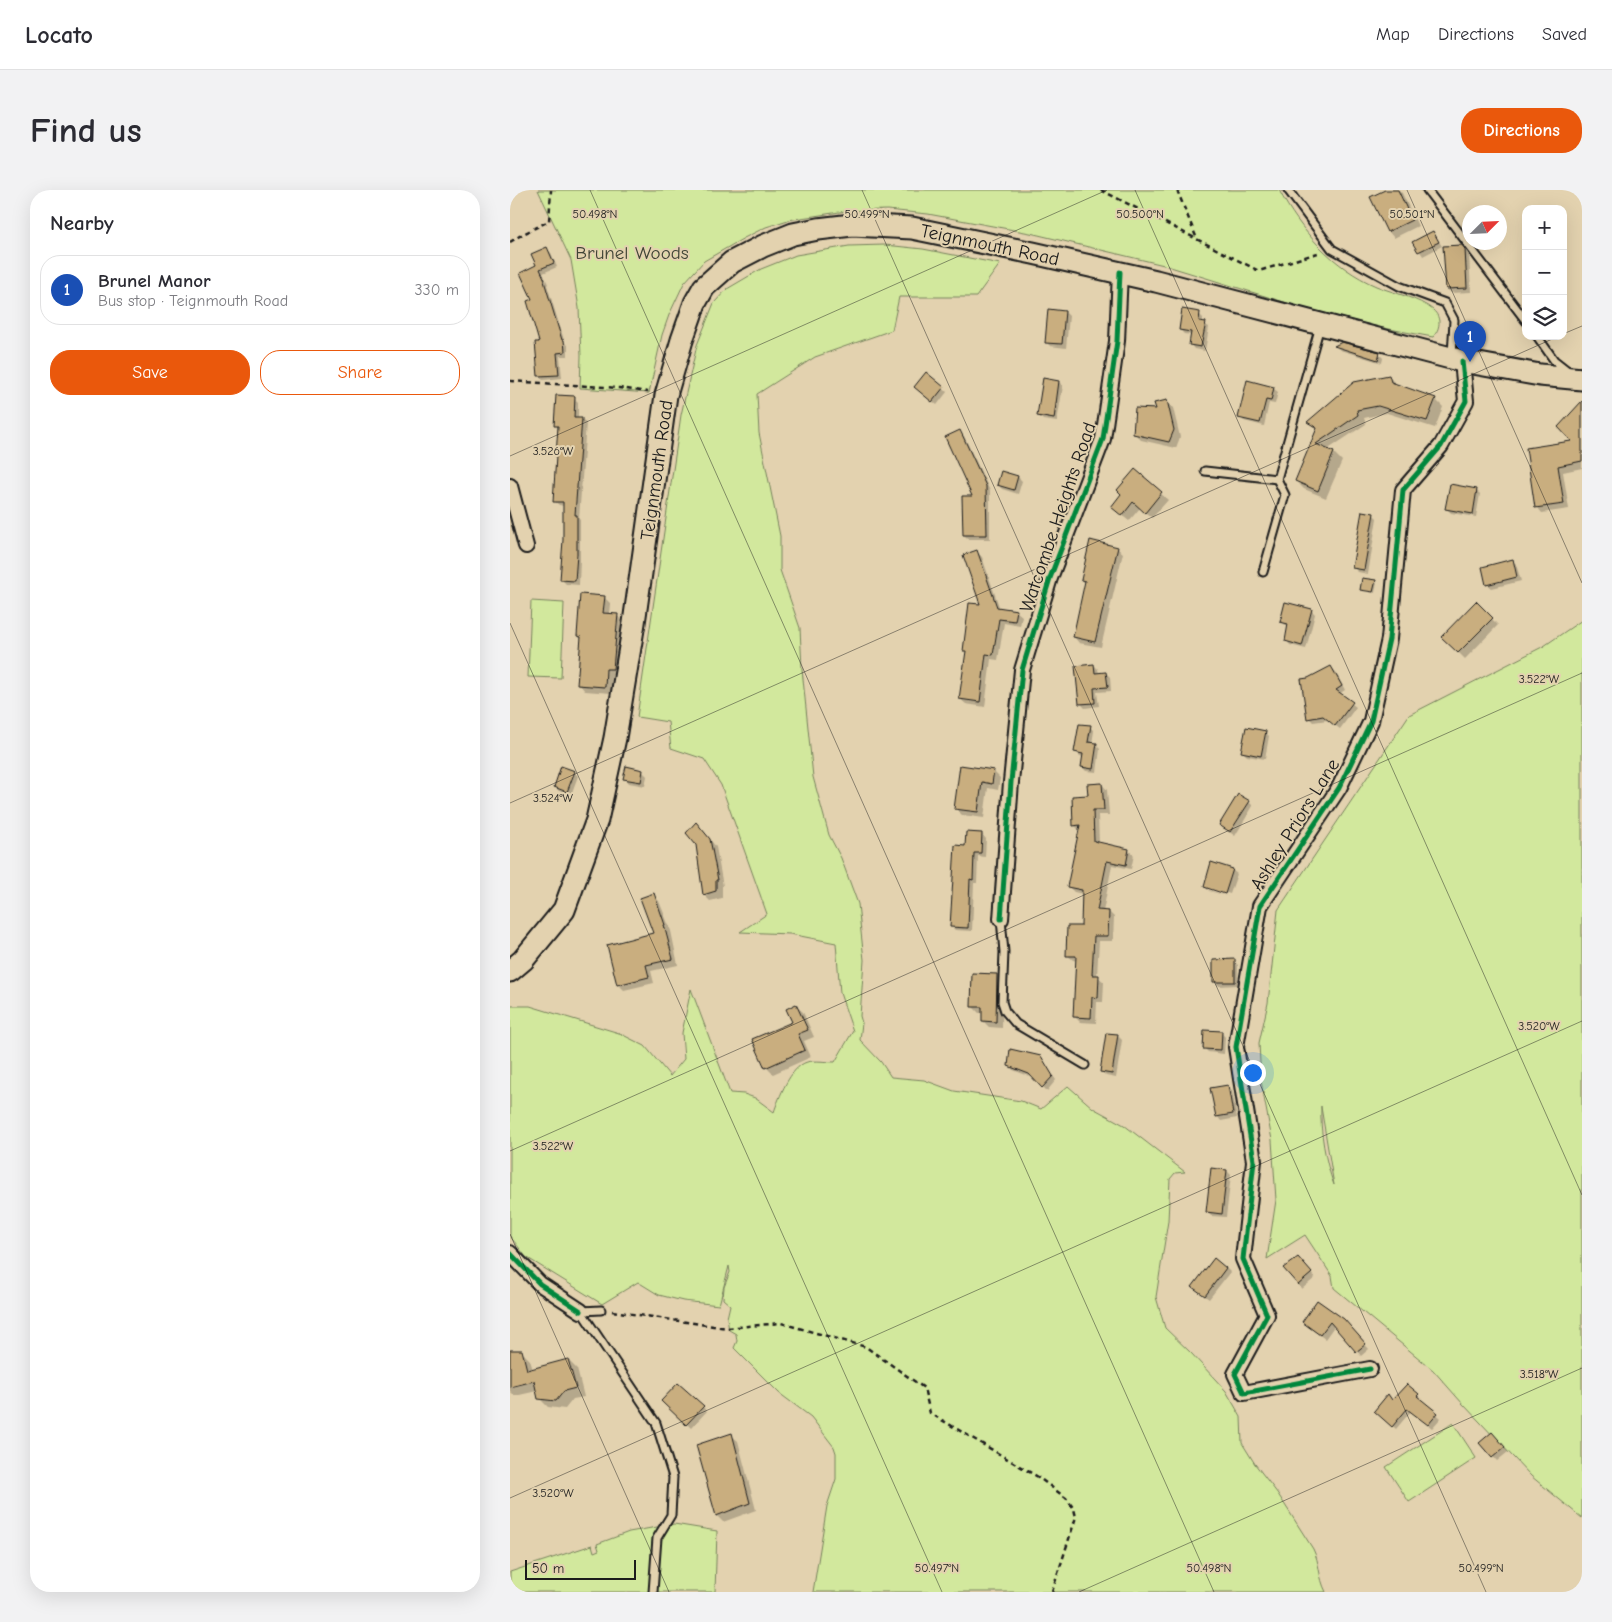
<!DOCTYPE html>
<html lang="en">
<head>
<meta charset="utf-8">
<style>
  :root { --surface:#fff; --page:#f2f2f3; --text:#2b2b33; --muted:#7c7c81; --line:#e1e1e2; --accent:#ea580c }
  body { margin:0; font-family:"Comic Neue",sans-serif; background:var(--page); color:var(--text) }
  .controls { position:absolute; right:15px; top:15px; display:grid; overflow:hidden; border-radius:10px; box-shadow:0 5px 20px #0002 }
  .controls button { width:45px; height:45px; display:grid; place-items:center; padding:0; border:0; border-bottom:1px solid var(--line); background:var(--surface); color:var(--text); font:25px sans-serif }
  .compass { position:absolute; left:952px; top:15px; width:45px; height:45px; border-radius:50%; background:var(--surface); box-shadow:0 5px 20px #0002; rotate:66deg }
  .scale { position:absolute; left:15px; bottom:12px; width:111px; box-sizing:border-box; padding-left:5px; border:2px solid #1c1c1c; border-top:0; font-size:14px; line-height:18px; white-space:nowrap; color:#1c1c1c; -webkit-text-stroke:4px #e3d2af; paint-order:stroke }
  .you { position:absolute; left:742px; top:882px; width:18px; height:18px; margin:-12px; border:4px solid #fff; border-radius:50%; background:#1a73e8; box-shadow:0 0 0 8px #1a73e833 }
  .badge { display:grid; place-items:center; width:32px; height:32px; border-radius:50%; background:var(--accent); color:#fff; font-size:16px; font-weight:700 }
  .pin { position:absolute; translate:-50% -41px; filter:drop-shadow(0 1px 2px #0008) }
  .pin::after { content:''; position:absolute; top:26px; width:18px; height:15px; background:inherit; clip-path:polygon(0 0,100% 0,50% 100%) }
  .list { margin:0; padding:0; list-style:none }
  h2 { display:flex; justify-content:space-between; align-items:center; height:65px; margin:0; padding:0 20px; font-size:21px }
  h2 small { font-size:16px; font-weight:400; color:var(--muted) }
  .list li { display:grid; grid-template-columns:32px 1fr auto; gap:15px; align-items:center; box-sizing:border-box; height:70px; margin:0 10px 10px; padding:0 10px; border:1px solid var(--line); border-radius:20px }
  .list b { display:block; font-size:19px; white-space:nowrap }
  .list p { margin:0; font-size:16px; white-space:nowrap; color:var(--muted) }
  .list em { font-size:16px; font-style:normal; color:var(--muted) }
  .actions { display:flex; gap:10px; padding:15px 20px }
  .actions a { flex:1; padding:11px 0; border:1px solid var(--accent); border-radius:20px; text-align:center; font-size:18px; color:var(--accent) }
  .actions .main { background:var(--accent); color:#fff }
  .icon { flex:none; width:28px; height:28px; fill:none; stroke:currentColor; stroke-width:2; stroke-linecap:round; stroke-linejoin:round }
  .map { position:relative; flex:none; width:1072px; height:1402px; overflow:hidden; border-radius:20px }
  header { display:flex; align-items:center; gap:30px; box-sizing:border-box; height:70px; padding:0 25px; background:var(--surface); border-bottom:1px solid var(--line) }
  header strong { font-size:24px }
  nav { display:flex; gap:28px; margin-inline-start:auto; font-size:18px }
  .intro { display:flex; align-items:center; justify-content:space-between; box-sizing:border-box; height:120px; padding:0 30px }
  h1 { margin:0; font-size:35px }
  .button { padding:12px 22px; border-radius:20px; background:var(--accent); color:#fff; font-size:18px; font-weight:700 }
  main { display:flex; gap:30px; padding:0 30px }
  aside { flex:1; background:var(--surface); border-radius:20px; box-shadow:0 5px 20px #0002 }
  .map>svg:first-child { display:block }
  .green { fill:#d2e89d; stroke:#77825c; fill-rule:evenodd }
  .shadow { fill:#0003 }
  .building { fill:#c9ae7f; stroke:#1c1c1c }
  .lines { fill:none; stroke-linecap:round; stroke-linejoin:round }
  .service-casing { stroke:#1c1c1c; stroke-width:11 }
  .minor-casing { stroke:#1c1c1c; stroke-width:18 }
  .primary-casing { stroke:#1c1c1c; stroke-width:25 }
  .path { stroke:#1c1c1c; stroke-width:2.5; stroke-dasharray:5 4; stroke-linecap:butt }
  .service { stroke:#e3d2af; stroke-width:7 }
  .minor { stroke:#e3d2af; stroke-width:14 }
  .primary { stroke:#e3d2af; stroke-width:21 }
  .cycleway-casing { stroke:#e3d2af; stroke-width:8 }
  .cycleway { stroke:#00873e; stroke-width:5 }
  .ticks { fill:none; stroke:#1c1c1c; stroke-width:1; stroke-opacity:0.45 }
  .labels { text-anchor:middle; stroke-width:4; stroke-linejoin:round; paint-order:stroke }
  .street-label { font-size:19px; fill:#1c1c1c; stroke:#e3d2af }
  .park-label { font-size:19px; fill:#404536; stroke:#e3d2af }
  .ticks-label { font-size:12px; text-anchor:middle; fill:#1c1c1c; stroke:#e3d2af; stroke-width:4; stroke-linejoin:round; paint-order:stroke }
</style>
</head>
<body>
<header>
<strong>Locato</strong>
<nav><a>Map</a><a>Directions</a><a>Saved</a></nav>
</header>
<div class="intro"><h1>Find us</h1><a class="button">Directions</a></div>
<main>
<aside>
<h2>Nearby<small></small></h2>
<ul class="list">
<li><span class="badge" style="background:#1a4fb4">1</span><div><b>Brunel Manor</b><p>Bus stop · Teignmouth Road</p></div><em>330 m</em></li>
</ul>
<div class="actions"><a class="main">Save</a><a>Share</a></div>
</aside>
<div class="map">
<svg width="1072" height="1402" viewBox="0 0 1072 1402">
  <rect width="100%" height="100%" fill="#e3d2af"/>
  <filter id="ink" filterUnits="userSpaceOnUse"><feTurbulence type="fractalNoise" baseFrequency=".02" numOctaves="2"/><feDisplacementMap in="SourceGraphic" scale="10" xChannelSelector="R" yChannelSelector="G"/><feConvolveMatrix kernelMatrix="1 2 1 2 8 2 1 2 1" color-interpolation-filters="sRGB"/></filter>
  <g filter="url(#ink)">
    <!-- green -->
    <g class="green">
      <path d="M28 0H769C790 41 824 78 866 96 883 103 909 108 923 120 932 128 930 139 923 147L868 137 787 116 654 75 520 43 418 24 377 20 336 21 278 30 256 37 234 48 194 71 174 93 159 125 152 145 139 203 70 198 71 166 69 118 61 70Z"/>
      <path d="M375 55 413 59 490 74 466 107H389L382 140 305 167 247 204 249 243 270 346V380L290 438 292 479 303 587 319 645 331 668 348 714 354 770 350 826 352 833 350 850 371 872 381 887 414 890 444 901 511 911 531 919 558 896 583 918 614 935 675 982 665 983 660 989 658 1031 646 1107 655 1138 681 1163 716 1201 731 1227 732 1253 745 1274 768 1304 803 1359C810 1373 808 1386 816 1402H303L317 1316 326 1289V1263L324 1257 301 1227 269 1203 224 1158 227 1151 226 1144 219 1140 217 1128 220 1115 213 1109 214 1097 220 1082 219 1076 209 1115 173 1111 149 1105 128 1092 92 1114 16 1067 0 1046V816H20L109 843 135 856 160 886 174 869 172 843 181 799 220 903 234 904 245 908 264 922C269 908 280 877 297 872 305 870 317 872 325 872L343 841 330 803 326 753 280 744 230 742 257 724 211 595 194 569 161 558 158 532 127 527 171 225 187 155 204 113 217 99 251 79 286 65 339 56Z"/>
      <polygon points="21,411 54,413 51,488 18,487"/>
      <path d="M1072 430V1328L1021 1286 953 1214 923 1180 824 1098 822 1086 795 1045 757 1069 766 1010 762 950 751 891 749 853 758 813 768 720 899 525 1034 456ZM811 916V917L824 995C815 971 810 942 811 916Z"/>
      <polygon points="943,1233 966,1268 899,1312 876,1277"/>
      <polygon points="164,1334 207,1341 205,1402 0,1402 0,1382 82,1355 84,1362 89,1360 87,1354 119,1342"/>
    </g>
    <!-- shadow -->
    <g class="shadow">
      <polygon points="878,0 889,0 892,3 908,36 884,48 878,41"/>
      <polygon points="923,43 932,56 913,66 904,52"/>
      <polygon points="952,57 959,65 961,102 941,103 937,99"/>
      <polygon points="37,59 41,63 47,77 33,83 38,94 37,95 55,153 58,155 58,166 50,166 52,188 33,190 29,186 31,153 24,110 28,76"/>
      <polygon points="555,122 559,126 556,158 540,156 536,152"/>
      <polygon points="689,124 693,128 693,133 699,137 695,161 684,159 680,154 682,145 674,144 670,140"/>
      <polygon points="826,157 869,164 873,168 872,173 830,160"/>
      <polygon points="417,184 437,202 427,215 410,201"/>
      <polygon points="879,187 887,195 925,209 933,217 925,238 877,223 854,228 856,234 817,260 824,263 832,271 816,308 794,299 786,291 807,240 799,232"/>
      <polygon points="549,192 553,196 547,232 533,230 529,226"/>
      <polygon points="763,198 768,202 765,214 759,213 754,236 734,231 730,227"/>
      <polygon points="64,208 68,212 68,229 72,229 76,233 69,329 70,330 70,369 69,395 56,394 52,390 54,316 49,315 44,311 49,239 46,235"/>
      <polygon points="656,211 663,218 670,247 666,258 631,250 624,243"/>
      <polygon points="1072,220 1072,278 1053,282 1059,319 1032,323 1027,317 1018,259 1064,252"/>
      <polygon points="450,242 454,246 480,301 480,349 458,349 454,345 464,307"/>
      <polygon points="625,281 658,310 642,328 630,318 619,331 609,323 613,305"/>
      <polygon points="508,287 512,291 508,304 492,299 488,295"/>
      <polygon points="966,300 970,304 966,327 941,323 937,319"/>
      <polygon points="863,324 867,328 858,384 848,382 844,378"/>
      <polygon points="607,358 613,363 591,457 569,453 564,447 576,393 572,389"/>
      <polygon points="467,362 472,367 490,419 506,421 512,426 510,436 494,433 488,470 481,469 475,517 456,514 450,509 457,463 454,460 472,416"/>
      <polygon points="1002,370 1006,374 1011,391 982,398 977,394"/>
      <polygon points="865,392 867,393 865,403 851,399"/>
      <polygon points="94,407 101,414 100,424 107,425 113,432 109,485 102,485 101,503 75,501 69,494 72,450 68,446"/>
      <polygon points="966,413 988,435 955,469 933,447"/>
      <polygon points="801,420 805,424 796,459 780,455 776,450 779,437 771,432"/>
      <polygon points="584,475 588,479 589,484 596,483 600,487 601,501 587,502 589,516 575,518 571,514"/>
      <polygon points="821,477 825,481 835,500 829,504 846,517 830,539 818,530 803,532 799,528 799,489"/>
      <polygon points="580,537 584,541 582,554 586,555 590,559 587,582 576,581 572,577 574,567 570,566 566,562"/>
      <polygon points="755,542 759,546 755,569 737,566 733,562"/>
      <polygon points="117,577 133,582 137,586 135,596 119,593 115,588"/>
      <polygon points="451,577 483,581 490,588 488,600 478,598 474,628 452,625 446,619"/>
      <polygon points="64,582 68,586 61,605 49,601 45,597"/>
      <polygon points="592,594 597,600 599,625 588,625 589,654 618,660 624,665 621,679 602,675 593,722 599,722 604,727 603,751 589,751 587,786 594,792 593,812 587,812 586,833 570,832 564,826 567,771 563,770 557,765 572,738 573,704 564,702 558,696 570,641 564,635 579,607"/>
      <polygon points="739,612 743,616 725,646 710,635"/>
      <polygon points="193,640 206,657 213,696 212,696 212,708 200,711 194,705"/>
      <polygon points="472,644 476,649 475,667 468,666 467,693 464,693 462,741 445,740 441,736 456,657"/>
      <polygon points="722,680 727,684 720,704 698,697 698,700 720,707 699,701 695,697"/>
      <polygon points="143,705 149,711 161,741 168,775 141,781 144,793 114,800 108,794 145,744"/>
      <polygon points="724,771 728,775 728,795 709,796 704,792"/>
      <polygon points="487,785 493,792 492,838 479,837 473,831 473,823 469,823 462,816"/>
      <polygon points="286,816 293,822 304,847 294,851 301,867 263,884 256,877 244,850 283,832"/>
      <polygon points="711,842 715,847 714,864 698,862 694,858"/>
      <polygon points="608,846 612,850 606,888 596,886 592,882"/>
      <polygon points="530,867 546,890 537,901 524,888 503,880 499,876"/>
      <polygon points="717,896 722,900 727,928 711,931 707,926"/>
      <polygon points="717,981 721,985 716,1027 701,1026 697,1022"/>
      <polygon points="792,1072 805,1088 792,1099 788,1095"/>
      <polygon points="716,1078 720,1082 699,1109 688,1101"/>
      <polygon points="807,1111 838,1135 859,1159 851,1166 825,1135 815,1149 797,1136 793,1132"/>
      <polygon points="11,1161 20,1170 23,1180 58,1170 67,1179 74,1207 63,1209 55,1219 38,1217 29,1208 27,1201 5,1206 0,1201 0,1162"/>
      <polygon points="168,1194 197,1221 181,1238 153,1211"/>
      <polygon points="897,1196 912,1209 910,1210 931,1228 922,1238 901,1221 886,1239 869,1224"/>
      <polygon points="221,1245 228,1251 246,1320 213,1332 207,1326"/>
      <polygon points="986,1248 998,1262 987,1271 971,1253"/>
    </g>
    <!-- building -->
    <g class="building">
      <polygon points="875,0 888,0 902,30 877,42 860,7"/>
      <polygon points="923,41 929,52 908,62 902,52"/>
      <polygon points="952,55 955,59 957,98 936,99 933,56"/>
      <polygon points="37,57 44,73 30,79 35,90 34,91 52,150 54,150 55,162 47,163 49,185 28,186 25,152 29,152 17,111 22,109 10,83 26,75 21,64"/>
      <polygon points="538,119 555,121 552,154 535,153"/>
      <polygon points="672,119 690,122 689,131 696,132 691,157 679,155 681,142 669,140"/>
      <polygon points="832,152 870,162 868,170 824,156"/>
      <polygon points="416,182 434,197 422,212 404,197"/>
      <polygon points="879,185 881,192 926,208 917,231 868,216 847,220 848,225 806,254 824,262 808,301 785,291 807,238 797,232 844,192"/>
      <polygon points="533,188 549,191 544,229 527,226"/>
      <polygon points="737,190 764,197 761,211 756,210 750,233 728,228"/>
      <polygon points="46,205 65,206 64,228 72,228 65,325 67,325 67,364 65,391 50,390 53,350 53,312 43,312 48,236 44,236"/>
      <polygon points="657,210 664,240 659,252 623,244 625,218 646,219 644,213"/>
      <polygon points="1072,211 1072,271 1048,276 1054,314 1025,318 1016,258 1061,251 1048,237"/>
      <polygon points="450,240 476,296 477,345 453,345 452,306 462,306 435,247"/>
      <polygon points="625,279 652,302 635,323 623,312 612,326 601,317 611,304 607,300"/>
      <polygon points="491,281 508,286 504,300 487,295"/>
      <polygon points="940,294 967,299 963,324 935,319"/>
      <polygon points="852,321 864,323 854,380 842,378"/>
      <polygon points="580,350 608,357 585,452 563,447 575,391 571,390"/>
      <polygon points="467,360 487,417 507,420 505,431 489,429 483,465 476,464 470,512 449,509 456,461 453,461 459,413 470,414 453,365"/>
      <polygon points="1003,369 1007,387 976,395 972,377"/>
      <polygon points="852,388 866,390 863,402 850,400"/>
      <polygon points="70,404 95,406 93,423 108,424 103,479 96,479 95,497 67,495 71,447 67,446"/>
      <polygon points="966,411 983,428 948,463 931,447"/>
      <polygon points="775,412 802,419 792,456 775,451 778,434 770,432"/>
      <polygon points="584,474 585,483 596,482 598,497 584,498 585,513 569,514 565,476"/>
      <polygon points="821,476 832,496 826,500 843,512 825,536 813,526 797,529 791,489 798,488"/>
      <polygon points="569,534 581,535 578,552 587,553 583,579 571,577 573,564 564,562"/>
      <polygon points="736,537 756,541 751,566 731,562"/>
      <polygon points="450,575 484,580 482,594 472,592 468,622 444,619"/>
      <polygon points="51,576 65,581 57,602 44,597"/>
      <polygon points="116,576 133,580 131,592 113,589"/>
      <polygon points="592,593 594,620 583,620 584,651 619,659 616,675 597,671 587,720 599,721 598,746 584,746 582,785 589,785 588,808 582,807 581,828 563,827 566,766 556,766 557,736 571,736 572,700 557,697 570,635 563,636 562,606 578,605 577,594"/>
      <polygon points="728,604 740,611 720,642 709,635"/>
      <polygon points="186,632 200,649 208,690 206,690 206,701 193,705 186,655 176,643"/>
      <polygon points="456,642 472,643 471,663 464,663 463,690 460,689 458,738 440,737 445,655 455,656"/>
      <polygon points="701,672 723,679 715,704 694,697"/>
      <polygon points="144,703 155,735 154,735 163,769 136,775 139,787 107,795 97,755 143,743 130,708"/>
      <polygon points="725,769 725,792 703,792 703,770"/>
      <polygon points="462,783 487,784 486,832 472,831 472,817 461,817"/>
      <polygon points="286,814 298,840 288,844 295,860 255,878 242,849 282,832 276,819"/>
      <polygon points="694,840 712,841 711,860 693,859"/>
      <polygon points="596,843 608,844 602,884 590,882"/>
      <polygon points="500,859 531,866 543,886 532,898 519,884 498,876"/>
      <polygon points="718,895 723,924 706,927 700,898"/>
      <polygon points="701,978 717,980 712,1024 696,1022"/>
      <polygon points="788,1067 802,1083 788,1095 773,1078"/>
      <polygon points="704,1068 716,1078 695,1106 682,1097"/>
      <polygon points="807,1110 834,1129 856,1154 846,1162 820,1132 810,1145 792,1132"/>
      <polygon points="0,1160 12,1160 17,1180 58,1169 66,1198 54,1201 46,1211 28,1209 24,1191 0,1197"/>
      <polygon points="168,1193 194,1216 176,1235 151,1211"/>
      <polygon points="897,1194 909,1204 907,1206 928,1223 918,1235 897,1219 882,1237 864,1221 878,1204 882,1210"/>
      <polygon points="982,1242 995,1257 982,1268 969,1253"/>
      <polygon points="222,1243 240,1313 206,1326 186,1255"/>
    </g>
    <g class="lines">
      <defs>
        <g id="service">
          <polyline points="778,0 822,59 889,96 935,113 944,130 942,166"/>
          <polyline points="917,0 1016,131"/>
          <polyline points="1027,146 1044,170 1058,181"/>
          <polyline points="695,281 767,289"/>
          <polyline points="753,382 775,305 767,289 810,136"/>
          <polyline points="491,729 494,762 492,812 495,821 506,834 575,875"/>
          <polyline points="71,1121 146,1233 163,1287 161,1325 147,1348 143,1402"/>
          <polyline points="71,1121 91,1120"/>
        </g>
        <g id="minor">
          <polyline points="0,296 16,356"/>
          <polyline points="491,729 501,592 512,480 540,388 593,249 607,151 610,82"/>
          <polyline points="0,1063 30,1094 71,1121"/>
          <polyline points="860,1179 734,1203 725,1184 757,1125 733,1069 744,971 726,857 750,716 829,598 861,531 879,449 893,300 931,256 956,211 952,171"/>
        </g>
        <polyline id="primary" points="0,781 13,770 54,720 87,630 105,548 124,433 156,205 172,150 185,113 194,97 222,72 253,56 283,44 308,39 342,35 402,38 523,63 646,91 952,171 1030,185 1072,189"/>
      </defs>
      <!-- service casing -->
      <use href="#service" class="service-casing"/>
      <!-- minor casing -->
      <use href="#minor" class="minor-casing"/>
      <!-- primary casing -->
      <use href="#primary" class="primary-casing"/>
      <!-- path -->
      <g class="path">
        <polyline points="591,0 749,81 811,62"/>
        <polyline points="667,0 687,49"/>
        <polyline points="0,52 13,44 39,31 41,0"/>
        <polyline points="0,191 109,198 138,202"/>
        <polyline points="102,1121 217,1138 271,1133 356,1157 414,1198 420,1223 528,1287 556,1308 564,1319 566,1327 542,1402"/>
      </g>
      <!-- service -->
      <use href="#service" class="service"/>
      <!-- minor -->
      <use href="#minor" class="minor"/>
      <!-- primary -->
      <use href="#primary" class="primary"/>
      <defs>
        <g id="cycleway">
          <polyline points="491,729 501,592 512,480 540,388 593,249 607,151 610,82"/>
          <polyline points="0,1063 30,1094 71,1121"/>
          <polyline points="860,1179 734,1203 725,1184 757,1125 733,1069 744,971 726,857 750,716 829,598 861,531 879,449 893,300 931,256 956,211 952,171"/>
        </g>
      </defs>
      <!-- cycleway casing -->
      <use href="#cycleway" class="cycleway-casing"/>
      <!-- cycleway -->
      <use href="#cycleway" class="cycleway"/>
    </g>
  </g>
  <!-- ticks -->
  <path class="ticks" d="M80 0 704 1402M352 0 976 1402M625 0 1072 1005M897 0 1072 393M1053 144 1072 136M0 266 597 0M0 433 432 1402M0 613 1049 146M0 961 1072 483M0 1044 159 1402M0 1308 1072 831M569 1402 1072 1178"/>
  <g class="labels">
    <!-- street labels -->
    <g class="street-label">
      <text transform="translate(480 54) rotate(12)" y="7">Teignmouth Road</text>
      <text transform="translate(146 280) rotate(-82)" y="7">Teignmouth Road</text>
      <text transform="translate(547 327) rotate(-71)" y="7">Watcombe Heights Road</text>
      <text transform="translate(784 634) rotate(-58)" y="7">Ashley Priors Lane</text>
    </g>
    <!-- park labels -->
    <g class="park-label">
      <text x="122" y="69">Brunel Woods</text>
    </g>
  </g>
  <g class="ticks-label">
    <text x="85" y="28">50.498°N</text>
    <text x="357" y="28">50.499°N</text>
    <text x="630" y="28">50.500°N</text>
    <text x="902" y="28">50.501°N</text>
    <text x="43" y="265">3.526°W</text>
    <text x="1029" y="493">3.522°W</text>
    <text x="43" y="612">3.524°W</text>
    <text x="1029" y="840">3.520°W</text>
    <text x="43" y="960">3.522°W</text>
    <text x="1029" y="1188">3.518°W</text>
    <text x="43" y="1307">3.520°W</text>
    <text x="427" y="1382">50.497°N</text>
    <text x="699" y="1382">50.498°N</text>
    <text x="971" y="1382">50.499°N</text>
  </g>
</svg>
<div class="controls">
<button>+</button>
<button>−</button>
<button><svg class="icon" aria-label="layers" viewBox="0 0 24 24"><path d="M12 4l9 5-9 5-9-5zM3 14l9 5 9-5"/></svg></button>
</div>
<svg class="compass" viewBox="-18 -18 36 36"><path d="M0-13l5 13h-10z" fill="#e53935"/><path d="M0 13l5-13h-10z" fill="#7c7c81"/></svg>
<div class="scale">50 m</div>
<div class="you"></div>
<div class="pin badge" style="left:960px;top:172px;background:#1a4fb4">1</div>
</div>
</main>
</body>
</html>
